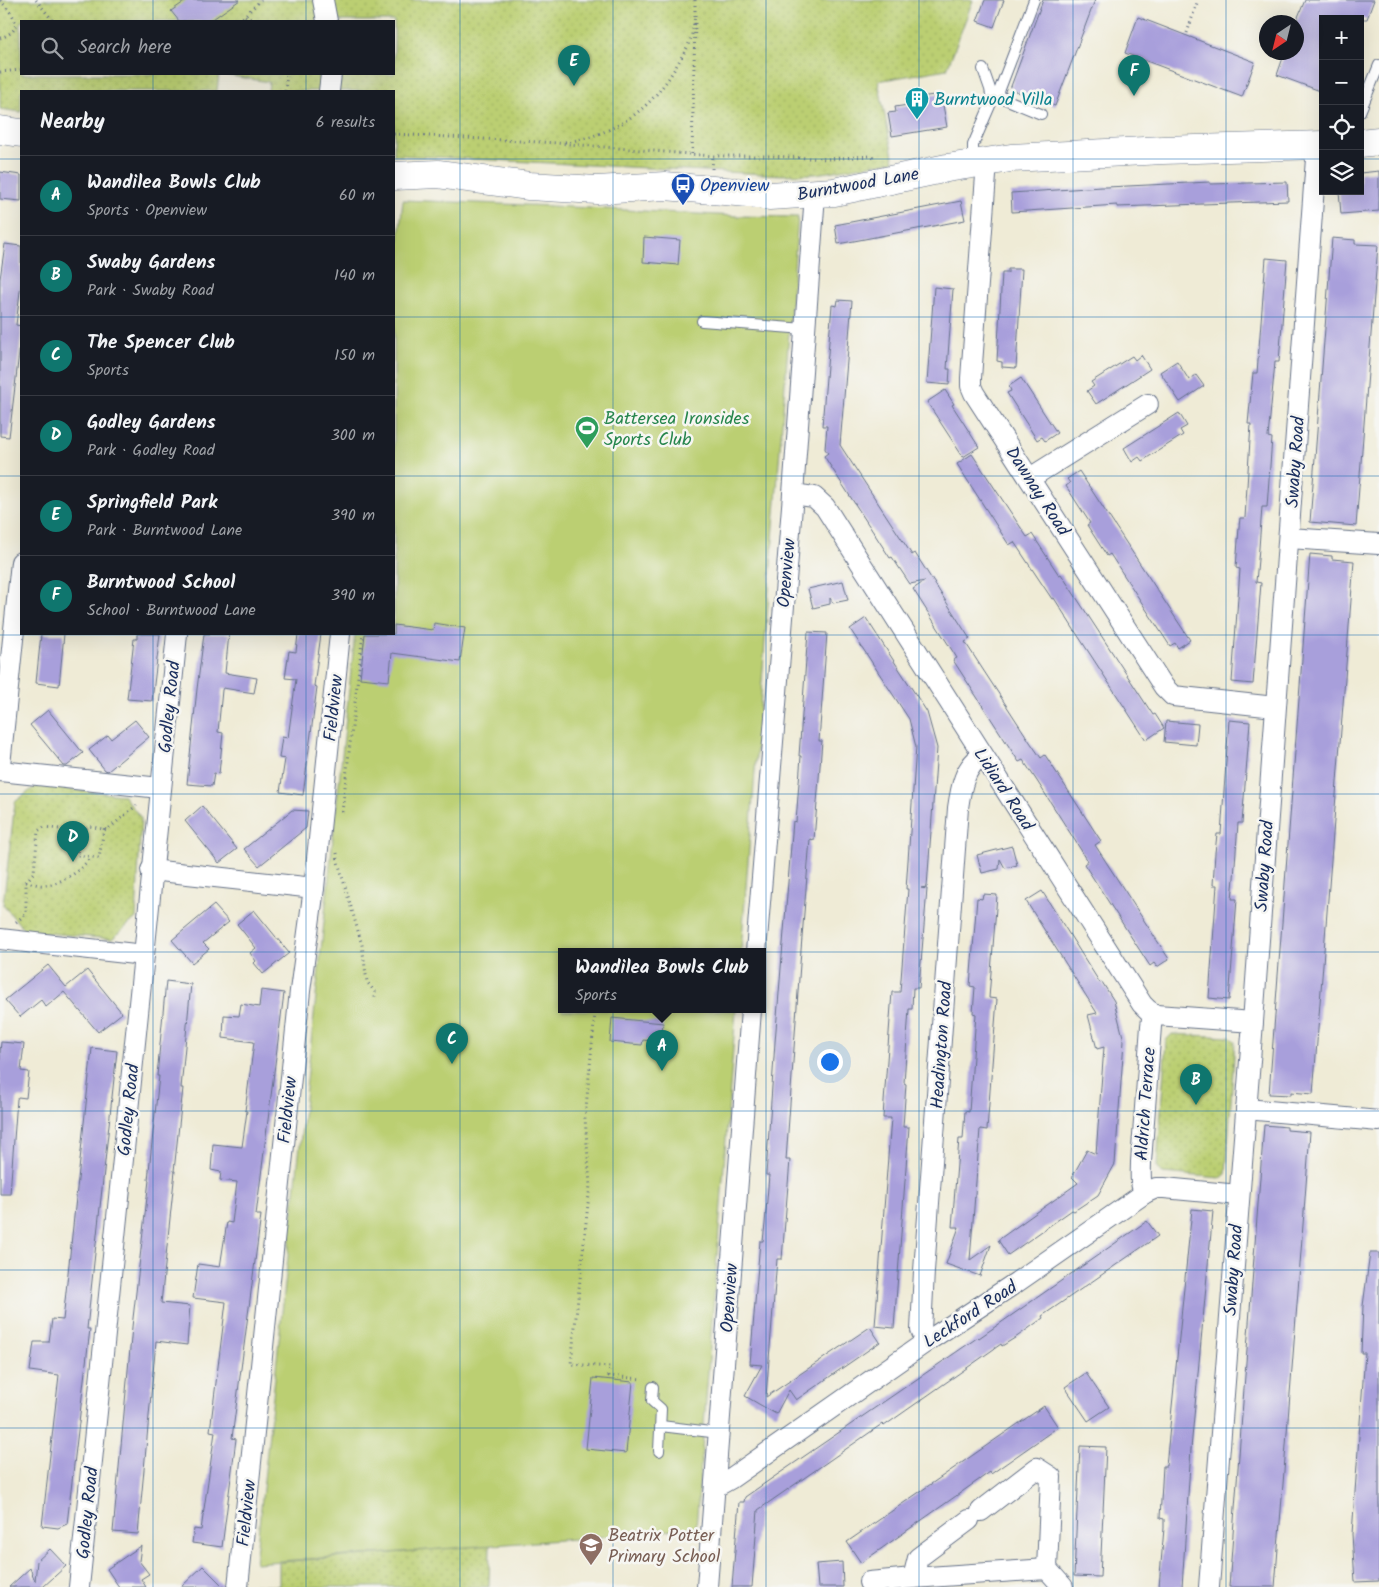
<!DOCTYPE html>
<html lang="en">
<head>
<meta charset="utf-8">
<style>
  :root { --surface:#171b24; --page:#20242c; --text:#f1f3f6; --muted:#9ea1a6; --line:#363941; --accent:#0f766e }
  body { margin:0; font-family:Kalam,sans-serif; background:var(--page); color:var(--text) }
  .controls { position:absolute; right:15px; top:15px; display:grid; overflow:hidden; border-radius:0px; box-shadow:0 5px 20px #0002 }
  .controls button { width:45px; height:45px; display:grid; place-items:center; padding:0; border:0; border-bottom:1px solid var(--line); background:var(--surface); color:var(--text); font:25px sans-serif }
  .compass { position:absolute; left:1259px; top:15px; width:45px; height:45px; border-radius:50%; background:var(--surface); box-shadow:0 5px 20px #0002; rotate:215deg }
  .you { position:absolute; left:829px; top:1061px; width:18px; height:18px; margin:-12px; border:4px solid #fff; border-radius:50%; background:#1a73e8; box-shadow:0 0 0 8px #1a73e833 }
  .badge { display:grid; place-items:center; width:32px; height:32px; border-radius:50%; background:var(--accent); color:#fff; font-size:16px; font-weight:700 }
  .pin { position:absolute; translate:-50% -41px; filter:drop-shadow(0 1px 2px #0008) }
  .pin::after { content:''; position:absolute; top:26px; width:18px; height:15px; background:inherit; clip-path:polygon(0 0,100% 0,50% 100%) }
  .popup { position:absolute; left:558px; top:948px; width:208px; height:65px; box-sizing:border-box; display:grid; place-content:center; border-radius:0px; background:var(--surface); filter:drop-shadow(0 1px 4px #0005); font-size:16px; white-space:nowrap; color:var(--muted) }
  .popup b { font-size:19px; color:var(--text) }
  .popup::after { content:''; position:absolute; left:50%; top:100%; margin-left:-10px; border:10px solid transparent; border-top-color:var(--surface) }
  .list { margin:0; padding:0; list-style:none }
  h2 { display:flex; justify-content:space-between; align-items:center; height:65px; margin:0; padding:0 20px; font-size:21px }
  h2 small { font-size:16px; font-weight:400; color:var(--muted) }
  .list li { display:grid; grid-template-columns:32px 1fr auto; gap:15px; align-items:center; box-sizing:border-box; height:80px; padding:0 20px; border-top:1px solid var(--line) }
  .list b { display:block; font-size:19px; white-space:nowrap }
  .list p { margin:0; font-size:16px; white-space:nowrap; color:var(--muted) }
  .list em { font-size:16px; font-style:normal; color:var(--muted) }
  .icon { flex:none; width:28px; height:28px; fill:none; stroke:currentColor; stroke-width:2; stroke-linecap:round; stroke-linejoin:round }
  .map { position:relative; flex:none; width:1379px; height:1587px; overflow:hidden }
  .search { position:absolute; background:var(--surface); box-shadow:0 5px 20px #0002; left:20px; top:20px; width:375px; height:55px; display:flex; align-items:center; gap:12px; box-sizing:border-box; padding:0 18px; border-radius:0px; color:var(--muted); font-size:19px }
  .panel { position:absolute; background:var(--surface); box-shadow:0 5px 20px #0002; left:20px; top:90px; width:375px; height:545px; border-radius:0px }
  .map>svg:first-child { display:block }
  .park { fill:url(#park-dots); stroke:#6b7f68; fill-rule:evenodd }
  .pitch { fill:#bbcf72; stroke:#6b7f68 }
  .building { fill:#a89fdb }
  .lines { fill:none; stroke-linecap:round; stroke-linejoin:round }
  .lane-casing { stroke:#657188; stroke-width:12 }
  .street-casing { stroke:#657188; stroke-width:22 }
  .secondary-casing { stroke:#657188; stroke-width:29 }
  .path { stroke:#657188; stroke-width:3; stroke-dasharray:1 4; stroke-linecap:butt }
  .lane { stroke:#fff; stroke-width:10 }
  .street { stroke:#fff; stroke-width:20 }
  .secondary { stroke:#fff; stroke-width:28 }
  .grid { fill:none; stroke:#1f6fb2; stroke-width:1; stroke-opacity:0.55 }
  .labels { text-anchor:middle; stroke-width:5; stroke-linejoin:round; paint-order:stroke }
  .culture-label { font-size:18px; fill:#0d838f; stroke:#f6f6f2; text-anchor:start }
  .street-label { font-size:18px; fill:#1b2f5e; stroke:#f6f6f2 }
  .transit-label { font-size:18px; fill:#164399; stroke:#f6f6f2; text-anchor:start }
  .leisure-label { font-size:18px; fill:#27864d; stroke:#f6f6f2; text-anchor:start }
  .education-label { font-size:18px; fill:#785e54; stroke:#f6f6f2; text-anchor:start }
</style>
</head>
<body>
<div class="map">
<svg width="1379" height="1587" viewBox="0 0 1379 1587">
  <defs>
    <pattern id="park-dots" width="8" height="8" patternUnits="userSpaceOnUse" patternTransform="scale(1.25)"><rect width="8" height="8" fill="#bbcf72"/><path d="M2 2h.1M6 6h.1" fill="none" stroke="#a0b265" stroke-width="1.8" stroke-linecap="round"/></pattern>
  </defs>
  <rect width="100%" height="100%" fill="#f6f6f2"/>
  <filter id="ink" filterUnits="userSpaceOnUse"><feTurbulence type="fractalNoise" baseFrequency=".02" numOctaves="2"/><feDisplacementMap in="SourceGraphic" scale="10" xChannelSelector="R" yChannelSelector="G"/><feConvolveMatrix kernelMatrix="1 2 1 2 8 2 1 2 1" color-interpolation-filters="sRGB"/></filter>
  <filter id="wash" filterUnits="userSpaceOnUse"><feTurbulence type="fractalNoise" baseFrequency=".0096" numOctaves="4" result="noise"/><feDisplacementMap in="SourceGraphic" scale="20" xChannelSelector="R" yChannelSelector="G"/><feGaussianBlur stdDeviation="1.12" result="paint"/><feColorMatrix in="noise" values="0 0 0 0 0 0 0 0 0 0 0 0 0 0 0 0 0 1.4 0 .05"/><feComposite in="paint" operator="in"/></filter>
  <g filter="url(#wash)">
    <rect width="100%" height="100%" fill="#efebd6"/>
    <!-- park -->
    <g class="park">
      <path d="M0 0H973L947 69 878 81 894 161 816 174 783 175 394 155V91H268L269 82 219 74 217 91H21V112L0 109ZM21 21H394V74H21Z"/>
      <polygon points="36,786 123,795 141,818 136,918 112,939 25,931 3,905 15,802"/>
      <polygon points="1172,1034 1230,1037 1235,1042 1226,1174 1221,1178 1162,1173 1157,1167 1166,1040"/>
      <polygon points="490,1545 489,1587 253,1587 253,1585 279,1586 279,1562"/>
    </g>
    <!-- pitch -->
    <polygon class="pitch" points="403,200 551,206 736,216 798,217 741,952 562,952 562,1010 736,1010 696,1528 587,1538 255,1563 355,634 394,634 394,285"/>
    <g id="blocks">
      <!-- building -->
      <g class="building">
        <polygon points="187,0 240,0 210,21 179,21 171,11"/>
        <polygon points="985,0 1004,0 994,27 977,21"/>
        <polygon points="1043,0 1095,0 1055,106 1010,89"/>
        <polygon points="1305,0 1374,0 1367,19 1323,19 1323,92 1277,75 1285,52 1296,52 1296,22"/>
        <polygon points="1138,17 1255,62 1242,97 1125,53"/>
        <polygon points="941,94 947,127 892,136 888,113 896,112 895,107 921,103 920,97"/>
        <polygon points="1379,171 1379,211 1341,214 1339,191 1360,191 1360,173"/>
        <polygon points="0,172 21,175 21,201 0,199"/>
        <polygon points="1210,182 1210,184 1287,182 1288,201 1117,207 1117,205 1012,212 1011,193 1102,187 1107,187"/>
        <polygon points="961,201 965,220 838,244 835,225"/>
        <polygon points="644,237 680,240 678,265 643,262"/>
        <polygon points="1332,238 1355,240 1355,244 1378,245 1356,526 1310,522"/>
        <polygon points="5,244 21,246 21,283 16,325 21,326 21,336 9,437 0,436 0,279"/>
        <polygon points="1266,258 1287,260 1279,362 1275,362 1270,417 1268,437 1272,438 1267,507 1262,507 1259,548 1256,582 1261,583 1253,684 1232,682 1240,569 1236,568 1239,527 1240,518 1245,518 1251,424 1248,424 1253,373 1257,373"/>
        <polygon points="1008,269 1022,269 1016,368 1002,367 1002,362 997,361 1002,273 1008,273"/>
        <polygon points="934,287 953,289 947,369 950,369 949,385 927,383"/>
        <polygon points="838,300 852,301 840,445 912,555 915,553 961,625 970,639 965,642 1030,742 1041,758 1045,755 1101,841 1095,845 1169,959 1157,967 1154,963 1150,966 1084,864 1088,861 1037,781 1023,760 1019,762 953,660 957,658 913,589 925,581 910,584 892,557 890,558 824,456 828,453 825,449 827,426 822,426 832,305 837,306"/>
        <polygon points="1141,355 1150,369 1096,404 1087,391 1094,386 1091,382 1132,356 1135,360"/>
        <polygon points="1177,361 1189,380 1196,375 1204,386 1180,402 1160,372"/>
        <polygon points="1021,378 1057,433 1045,441 1042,437 1037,440 1007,393 1011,391 1009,386"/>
        <polygon points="945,390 954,404 952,405 979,447 963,457 927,402"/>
        <polygon points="1179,413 1187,426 1180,430 1183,435 1142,461 1139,457 1132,462 1124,448"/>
        <polygon points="972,454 1027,537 1032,534 1059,575 1061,574 1153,715 1155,714 1164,728 1146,740 1073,628 1054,598 1052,599 1014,542 1009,545 957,464"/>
        <polygon points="1079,471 1190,640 1178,648 1175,643 1170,646 1110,554 1107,556 1087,525 1090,523 1066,486 1070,483 1067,479"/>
        <polygon points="1310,554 1332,556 1332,559 1354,561 1313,1094 1291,1092 1291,1095 1269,1094"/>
        <polygon points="843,581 848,600 833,603 830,598 830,604 813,608 808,589"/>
        <polygon points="866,618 927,712 937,748 927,887 921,888 927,889 919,988 913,988 912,1009 909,1009 904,1083 906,1084 903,1127 909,1127 894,1328 875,1326 891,1118 883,1118 884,1102 892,992 900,992 908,889 906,889 916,747 909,719 850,629"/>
        <polygon points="434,623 465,628 460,662 392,653 389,681 360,678 365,634 394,634 394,625 433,630"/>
        <polygon points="808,632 827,633 819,741 822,741 814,840 810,839 801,950 786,1160 790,1160 784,1234 782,1259 777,1259 766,1397 870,1327 880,1342 796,1400 789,1390 776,1414 745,1396 762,1365 750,1364 760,1241 763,1241 765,1224 769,1175 766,1175 775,1042 793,821 796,822 801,756 799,756"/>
        <polygon points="41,634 64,634 59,686 36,683"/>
        <polygon points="137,634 160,634 152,701 127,699 134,639 137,639"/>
        <polygon points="204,634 229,634 225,673 257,678 254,693 223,688 222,690 218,732 223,733 219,774 214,773 212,786 187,784 197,689"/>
        <polygon points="298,634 321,634 314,686 317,687 303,795 280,792 285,759 279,758 282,737 288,738 296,679 285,678 289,651 296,652"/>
        <polygon points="48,710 83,753 67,766 64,766 30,725"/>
        <polygon points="135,720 149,737 108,771 105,770 89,750 108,735 111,739"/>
        <polygon points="1229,720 1250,722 1242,823 1238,823 1234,878 1232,899 1237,899 1229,1000 1209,998 1217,885 1213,885 1215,853 1217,834 1221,834"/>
        <polygon points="1166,721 1198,724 1196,745 1164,742"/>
        <polygon points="202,806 237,849 219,863 185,821"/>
        <polygon points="292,810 308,811 306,828 259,866 244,849"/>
        <polygon points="1012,846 1017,865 1005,868 1000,859 999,869 982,873 977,855"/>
        <polygon points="1042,891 1100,983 1102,982 1114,1001 1124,1041 1115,1164 1098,1195 1074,1211 1072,1210 1008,1255 998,1240 1078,1183 1072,1177 1087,1150 1096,1154 1104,1047 1097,1049 1088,1015 1097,1013 1026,901"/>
        <polygon points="983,894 997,895 989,998 997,999 987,1130 980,1129 970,1260 991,1245 980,1276 946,1264 959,1227 952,1227 959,1139 963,1139 965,1111 969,1112 976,1014 973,1013 975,987 970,986 977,898 982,899"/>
        <polygon points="214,905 229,922 203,943 209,949 192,963 172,940"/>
        <polygon points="254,910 289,953 263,974 254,963 256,961 250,953 256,948 237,924"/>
        <polygon points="48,965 66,987 87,970 122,1013 98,1032 64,992 46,1007 41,1000 20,1017 5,1000"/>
        <polygon points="166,981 191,984 181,1088 183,1088 174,1171 175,1171 161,1303 190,1306 187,1345 156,1341 138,1534 113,1532 132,1327 149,1180 148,1180 159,1076 157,1076"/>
        <polygon points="261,990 284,993 256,1215 261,1215 232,1438 236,1439 222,1547 192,1543 194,1529 201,1530 215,1432 210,1431 226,1302 193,1298 198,1264 220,1267 227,1222 232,1223 237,1182 220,1180 221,1172 211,1170 213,1144 242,1147 247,1111 245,1111 254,1042 223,1038 224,1015 239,1016 241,1004 259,1007"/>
        <polygon points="612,1018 663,1023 661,1042 643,1040 642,1045 610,1042"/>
        <polygon points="1,1042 24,1044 21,1071 29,1072 26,1098 18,1097 17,1099 10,1194 0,1194 0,1053"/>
        <polygon points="92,1048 117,1051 91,1290 87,1329 90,1329 67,1524 58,1528 42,1526 59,1375 30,1371 34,1342 49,1342 52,1319 63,1320"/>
        <polygon points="1264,1125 1287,1127 1287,1130 1310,1132 1298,1291 1275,1587 1229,1587"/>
        <polygon points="1192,1209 1213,1211 1191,1449 1182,1587 1159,1587 1164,1528 1164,1519 1160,1518 1163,1466 1166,1466"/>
        <polygon points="1147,1221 1158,1236 1042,1316 1043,1318 1018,1336 1002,1346 1001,1344 884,1426 882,1424 758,1510 752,1587 732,1587 739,1502 744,1502 745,1497 771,1479 974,1340 978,1337 979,1338"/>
        <polygon points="1370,1253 1379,1253 1379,1581 1355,1582 1352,1534 1365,1353 1361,1353 1363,1306"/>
        <polygon points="1086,1373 1109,1407 1088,1421 1065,1387"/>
        <polygon points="593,1378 633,1382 626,1453 586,1449"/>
        <polygon points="1044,1406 1058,1427 991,1474 990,1472 861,1563 847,1542"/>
        <polygon points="1080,1446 1106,1447 1100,1577 1074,1576"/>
        <polygon points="141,1546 139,1561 149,1574 141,1579 146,1587 119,1587 107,1569"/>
        <polygon points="50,1549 66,1566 43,1587 9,1587 30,1568 35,1581 37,1561"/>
        <polygon points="842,1562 843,1587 818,1587 816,1564"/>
        <polygon points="203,1566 224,1587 181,1587"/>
      </g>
    </g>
  </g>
  <g filter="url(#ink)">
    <use href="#blocks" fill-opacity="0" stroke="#657188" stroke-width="1"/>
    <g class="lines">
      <defs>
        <g id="lane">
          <polyline points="983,69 990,89 992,101"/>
          <polyline points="998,94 1005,99 1041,114"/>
          <polyline points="1360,112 1379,65"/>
          <polyline points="973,163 973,145 992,101 998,94 1034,0"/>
          <polyline points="702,321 805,329"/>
          <polyline points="653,1387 652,1401 661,1409 659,1451"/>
          <polyline points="661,1426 719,1433"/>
        </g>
        <g id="street">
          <polyline points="323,0 327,21"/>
          <polyline points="329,91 331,74"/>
          <polyline points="987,162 971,378 971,386 974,393 1164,687 1173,696 1275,707"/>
          <polyline points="1030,478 1148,404"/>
          <polyline points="793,494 814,497 825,507 1142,1004 1148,1010 1156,1015 1253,1022"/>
          <polyline points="1289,538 1379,544"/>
          <polyline points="0,765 21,562"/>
          <polyline points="0,771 160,788"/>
          <polyline points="151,870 314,888"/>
          <polyline points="0,939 144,955"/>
          <polyline points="756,952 793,494 815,194"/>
          <polyline points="1246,1109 1379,1121"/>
          <path d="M1145 1193C1139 1185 1141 1172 1141 1162L1151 1026 1152 1019 1156 1015"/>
          <path d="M926 1342 921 1330 924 1271 958 808C961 787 964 768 982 755"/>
          <polyline points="715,1484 721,1484 730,1479 926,1342 1017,1282 1145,1193 1156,1188 1164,1188 1239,1195"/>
          <polyline points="981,1511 1037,1468 1051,1477 1047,1569"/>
          <polyline points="969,1520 918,1558 913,1578 1047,1569 1063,1587"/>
          <polyline points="869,1582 913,1578"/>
          <path d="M79 1587C113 1269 142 951 177 634"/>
          <polyline points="238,1587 300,991 314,888 340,634"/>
          <polyline points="707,1587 751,1010"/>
          <polyline points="1209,1587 1253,1022 1317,145"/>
        </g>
        <g id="secondary">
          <polyline points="0,130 21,133"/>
          <polyline points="1360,143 1379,141"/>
          <polyline points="394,176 438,174 529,186 597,190 665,186 748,193 769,196 834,192 947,168 1011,158 1163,150 1323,145"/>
        </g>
      </defs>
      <!-- lane casing -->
      <use href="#lane" class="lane-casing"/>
      <!-- street casing -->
      <use href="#street" class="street-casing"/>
      <!-- secondary casing -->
      <use href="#secondary" class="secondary-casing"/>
      <!-- path -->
      <g class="path">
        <polyline points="36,0 53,21"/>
        <polyline points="695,0 695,17"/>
        <polyline points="245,16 254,21"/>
        <polyline points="239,21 261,0"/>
        <polyline points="1187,33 1198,0"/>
        <path d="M0 38C27 29 13 15 0 0"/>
        <polyline points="0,72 21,70"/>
        <polyline points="285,91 287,74"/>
        <polyline points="394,134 557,143 713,156 771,156 828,159 870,156 877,160"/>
        <path d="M565 142C616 135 652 109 677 65 682 56 688 47 691 38 693 30 694 22 695 15"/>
        <polyline points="692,154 695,23"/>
        <polyline points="712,169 713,156"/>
        <polyline points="342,812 363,634"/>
        <polyline points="80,831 77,855 99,858 104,829"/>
        <polyline points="337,853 338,862 362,945 367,982 375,992 375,997"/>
        <path d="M26 882C32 883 40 886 46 885 62 883 82 871 90 857"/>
        <polyline points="16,922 26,914 26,882 34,872 38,831 44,827 82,832 89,826 107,830 137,805"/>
        <polyline points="595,1013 585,1118 590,1185 571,1364 610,1367 609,1376 643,1379"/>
      </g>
      <!-- lane -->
      <use href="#lane" class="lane"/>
      <!-- street -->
      <use href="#street" class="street"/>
      <!-- secondary -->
      <use href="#secondary" class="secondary"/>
    </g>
  </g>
  <!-- grid -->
  <path class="grid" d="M153 0V21M306 0V21M460 0V1587M613 0V1587M766 0V1587M919 0V1587M1073 0V1587M1226 0V1587M153 74V91M306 74V91M0 159H21M394 159H1323M1360 159H1379M0 317H21M394 317H1379M0 476H21M394 476H1379M153 634V1587M306 634V1587M0 635H1379M0 794H1379M0 952H1379M0 1111H1379M0 1270H1379M0 1428H1379"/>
  <!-- icons -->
  <defs>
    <symbol id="building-pin" viewBox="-11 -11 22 30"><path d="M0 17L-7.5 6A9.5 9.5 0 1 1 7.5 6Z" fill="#0f9aa8" stroke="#f6f6f2"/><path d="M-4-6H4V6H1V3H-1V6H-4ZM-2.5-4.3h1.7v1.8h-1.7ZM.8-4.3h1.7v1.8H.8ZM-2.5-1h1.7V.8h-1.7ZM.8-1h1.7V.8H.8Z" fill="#fff"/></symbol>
    <symbol id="bus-pin" viewBox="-11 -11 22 30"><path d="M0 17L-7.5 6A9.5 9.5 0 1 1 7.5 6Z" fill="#1a4fb4" stroke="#f6f6f2"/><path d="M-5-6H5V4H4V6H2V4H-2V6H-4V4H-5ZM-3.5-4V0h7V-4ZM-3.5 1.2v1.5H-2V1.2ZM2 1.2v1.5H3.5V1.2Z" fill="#fff"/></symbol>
    <symbol id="stadium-pin" viewBox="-11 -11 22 30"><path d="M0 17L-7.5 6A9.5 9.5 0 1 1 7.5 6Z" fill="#2e9e5b" stroke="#f6f6f2"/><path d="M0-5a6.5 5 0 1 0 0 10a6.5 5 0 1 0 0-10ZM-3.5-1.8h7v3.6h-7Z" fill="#fff"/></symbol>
    <symbol id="school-pin" viewBox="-11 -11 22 30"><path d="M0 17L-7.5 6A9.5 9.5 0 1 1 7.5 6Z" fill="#8d6e63" stroke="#f6f6f2"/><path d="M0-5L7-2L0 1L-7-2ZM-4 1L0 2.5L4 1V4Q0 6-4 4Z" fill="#fff"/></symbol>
  </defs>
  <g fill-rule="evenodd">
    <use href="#building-pin" x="903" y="85" width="28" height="38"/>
    <use href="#bus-pin" x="669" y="171" width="28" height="38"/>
    <use href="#stadium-pin" x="573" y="414" width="28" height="38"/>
    <use href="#school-pin" x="577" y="1531" width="28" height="38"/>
  </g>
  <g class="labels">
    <!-- culture labels -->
    <g class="culture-label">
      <text x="934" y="105">Burntwood Villa</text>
    </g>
    <!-- street labels -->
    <g class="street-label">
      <text transform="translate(858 184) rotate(-10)" y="6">Burntwood Lane</text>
      <text transform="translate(1295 462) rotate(-86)" y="6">Swaby Road</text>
      <text transform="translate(1038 491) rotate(57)" y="6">Dawnay Road</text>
      <text transform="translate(786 573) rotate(-85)" y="6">Openview</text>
      <text transform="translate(169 707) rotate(-84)" y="6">Godley Road</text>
      <text transform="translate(333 708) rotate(-84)" y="6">Fieldview</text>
      <text transform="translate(1004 789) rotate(57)" y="6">Lidiard Road</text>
      <text transform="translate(1264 866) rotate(-86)" y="6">Swaby Road</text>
      <text transform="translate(941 1045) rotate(-86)" y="6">Headington Road</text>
      <text transform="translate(1145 1104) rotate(-86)" y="6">Aldrich Terrace</text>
      <text transform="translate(128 1110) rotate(-84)" y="6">Godley Road</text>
      <text transform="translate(287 1110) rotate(-84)" y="6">Fieldview</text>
      <text transform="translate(1233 1270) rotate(-86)" y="6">Swaby Road</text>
      <text transform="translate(729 1298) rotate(-86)" y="6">Openview</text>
      <text transform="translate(970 1314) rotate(-33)" y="6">Leckford Road</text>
      <text transform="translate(87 1513) rotate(-84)" y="6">Godley Road</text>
      <text transform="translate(246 1513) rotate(-84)" y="6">Fieldview</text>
    </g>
    <!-- transit labels -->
    <g class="transit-label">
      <text x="700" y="191">Openview</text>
    </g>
    <!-- leisure labels -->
    <g class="leisure-label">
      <text x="604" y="424">Battersea Ironsides<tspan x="604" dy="21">Sports Club</tspan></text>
    </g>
    <!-- education labels -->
    <g class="education-label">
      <text x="608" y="1541">Beatrix Potter<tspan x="608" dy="21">Primary School</tspan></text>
    </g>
  </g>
</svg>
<div class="controls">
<button>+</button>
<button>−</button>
<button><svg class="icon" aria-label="locate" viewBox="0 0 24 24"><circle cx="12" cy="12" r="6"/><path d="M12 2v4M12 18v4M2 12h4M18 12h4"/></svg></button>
<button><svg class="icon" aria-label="layers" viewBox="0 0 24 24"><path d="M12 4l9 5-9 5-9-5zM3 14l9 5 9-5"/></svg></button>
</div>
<svg class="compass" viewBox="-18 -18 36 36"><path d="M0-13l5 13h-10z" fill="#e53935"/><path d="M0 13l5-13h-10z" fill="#9ea1a6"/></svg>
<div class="you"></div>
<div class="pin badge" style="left:662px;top:1071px">A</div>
<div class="popup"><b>Wandilea Bowls Club</b>Sports</div>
<div class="pin badge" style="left:1196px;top:1105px">B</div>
<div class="pin badge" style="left:452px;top:1064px">C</div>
<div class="pin badge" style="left:73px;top:862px">D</div>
<div class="pin badge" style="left:574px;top:86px">E</div>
<div class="pin badge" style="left:1134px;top:96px">F</div>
<div class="search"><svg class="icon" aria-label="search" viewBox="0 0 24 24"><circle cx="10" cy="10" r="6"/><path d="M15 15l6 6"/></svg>Search here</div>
<section class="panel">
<h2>Nearby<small>6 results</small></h2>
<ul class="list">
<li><span class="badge">A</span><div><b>Wandilea Bowls Club</b><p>Sports · Openview</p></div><em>60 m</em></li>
<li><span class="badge">B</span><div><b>Swaby Gardens</b><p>Park · Swaby Road</p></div><em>140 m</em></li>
<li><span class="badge">C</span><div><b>The Spencer Club</b><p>Sports</p></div><em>150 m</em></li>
<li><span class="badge">D</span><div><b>Godley Gardens</b><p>Park · Godley Road</p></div><em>300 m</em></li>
<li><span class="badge">E</span><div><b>Springfield Park</b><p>Park · Burntwood Lane</p></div><em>390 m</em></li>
<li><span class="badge">F</span><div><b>Burntwood School</b><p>School · Burntwood Lane</p></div><em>390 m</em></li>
</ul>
</section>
</div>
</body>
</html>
